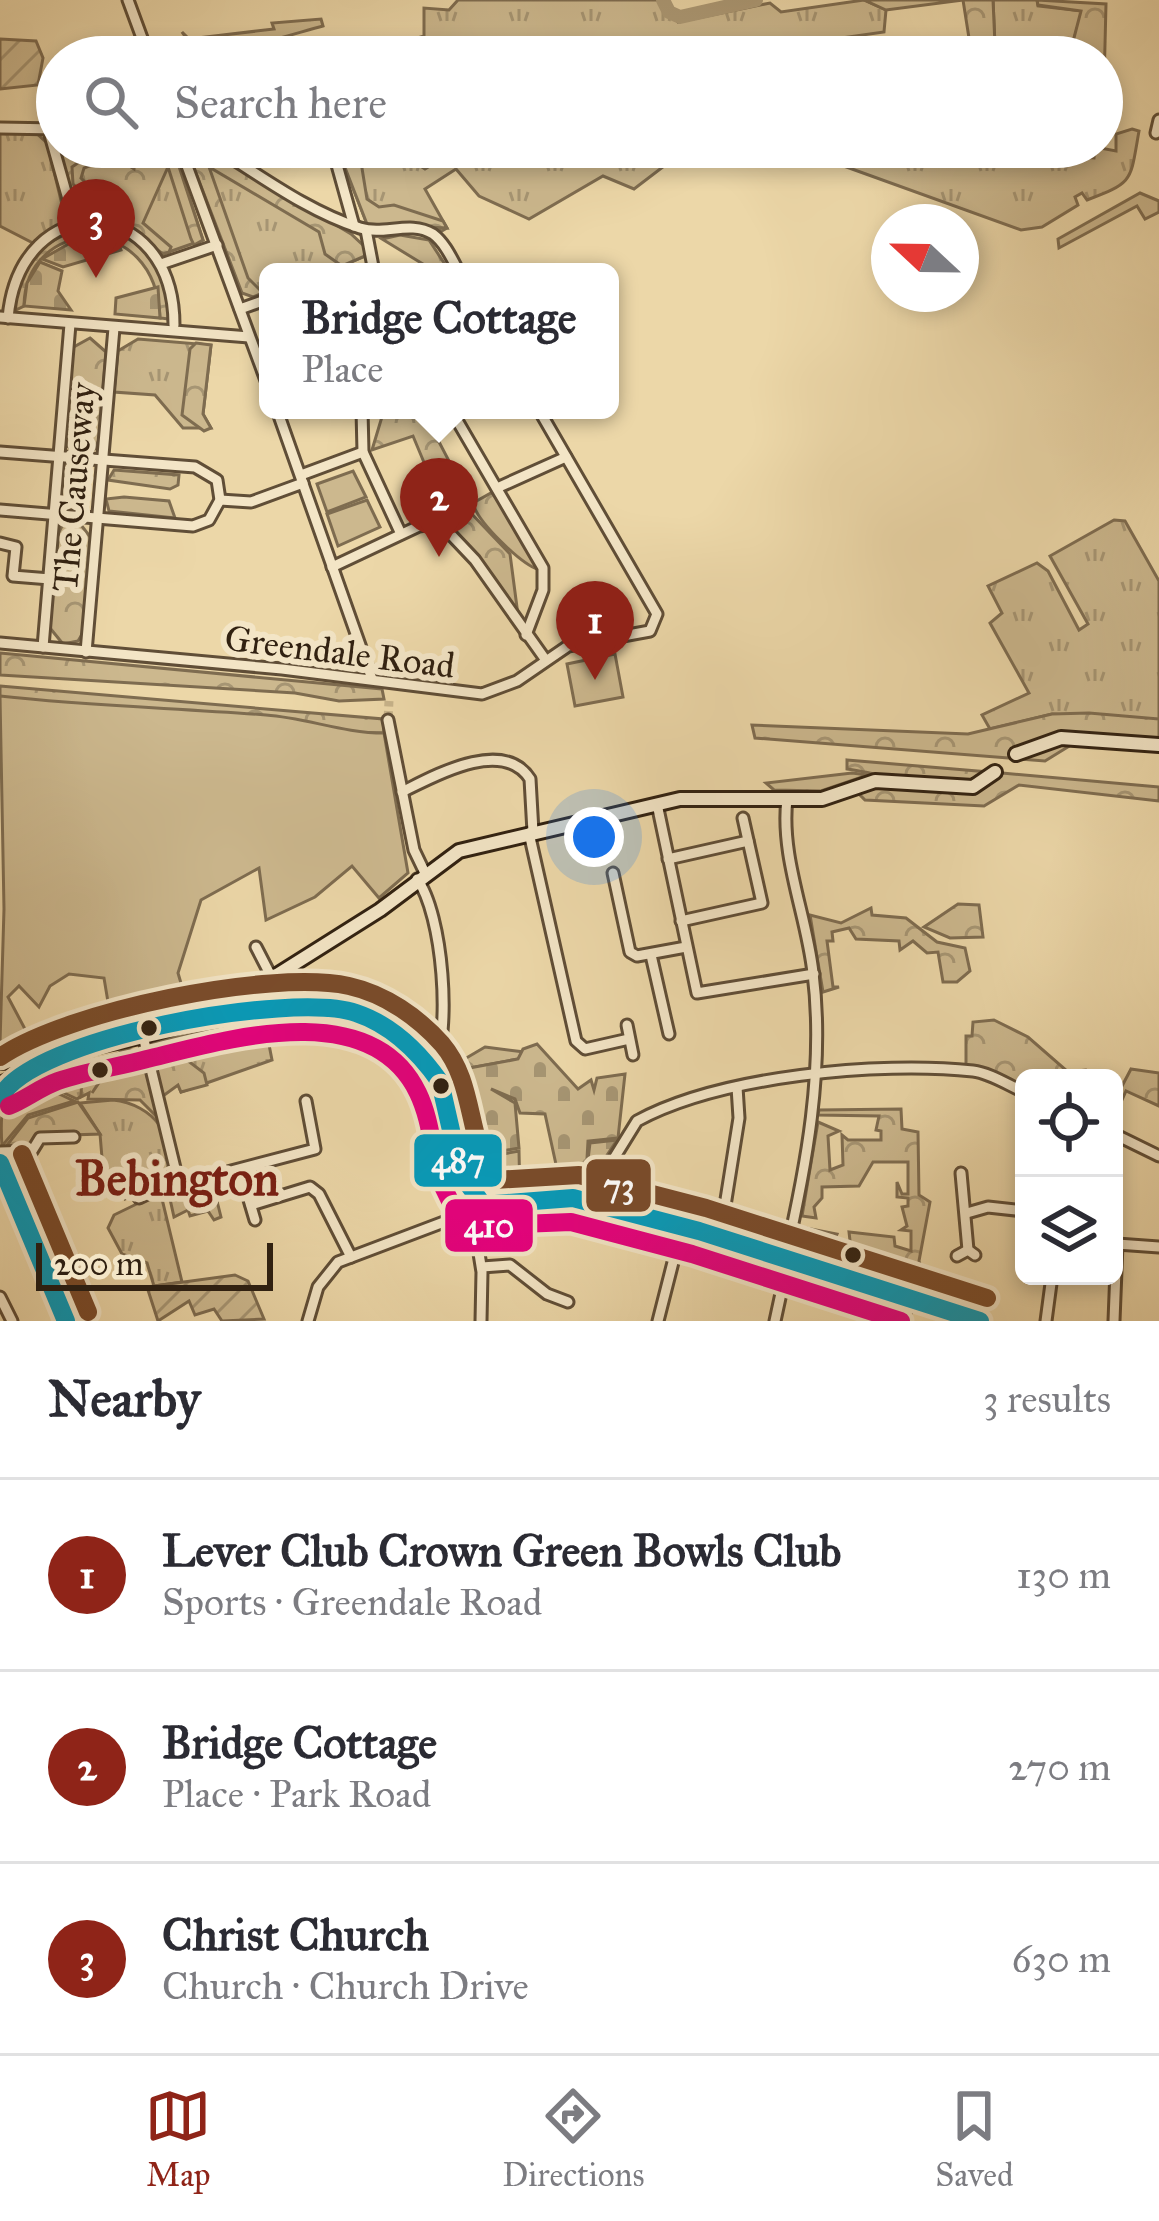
<!DOCTYPE html>
<html lang="en">
<head>
<meta charset="utf-8">
<style>
  :root { --surface:#fff; --page:#f2f2f3; --text:#2b2b33; --muted:#7c7c81; --line:#e1e1e2; --accent:#8f2418 }
  body { margin:0; font-family:"IM FELL Great Primer",serif; background:var(--page); color:var(--text) }
  .controls { position:absolute; right:36px; bottom:36px; display:grid; overflow:hidden; border-radius:18px; box-shadow:0 6px 18px #0003 }
  .controls button { width:108px; height:108px; display:grid; place-items:center; padding:0; border:0; border-bottom:3px solid var(--line); background:var(--surface); color:var(--text); font:60px sans-serif }
  .compass { position:absolute; left:871px; top:204px; width:108px; height:108px; border-radius:50%; background:var(--surface); box-shadow:0 6px 18px #0003; rotate:292deg }
  .scale { position:absolute; left:36px; bottom:30px; width:237px; box-sizing:border-box; padding-left:12px; border:6px solid #312111; border-top:0; font-size:33px; line-height:42px; white-space:nowrap; color:#312111; -webkit-text-stroke:9px #f3e5c6; paint-order:stroke }
  .you { position:absolute; left:594px; top:837px; width:42px; height:42px; margin:-30px; border:9px solid #fff; border-radius:50%; background:#1a73e8; box-shadow:0 0 0 18px #1a73e833 }
  .badge { display:grid; place-items:center; width:78px; height:78px; border-radius:50%; background:var(--accent); color:#fff; font-size:39px; font-weight:700 }
  .pin { position:absolute; translate:-50% -99px; filter:drop-shadow(0 3px 6px #0008) }
  .pin::after { content:''; position:absolute; top:63px; width:42px; height:36px; background:inherit; clip-path:polygon(0 0,100% 0,50% 100%) }
  .popup { position:absolute; left:259px; top:263px; width:360px; height:156px; box-sizing:border-box; display:grid; place-content:center; border-radius:18px; background:var(--surface); filter:drop-shadow(0 3px 9px #0005); font-size:39px; white-space:nowrap; color:var(--muted) }
  .popup b { font-size:45px; color:var(--text) }
  .popup::after { content:''; position:absolute; left:50%; top:100%; margin-left:-24px; border:24px solid transparent; border-top-color:var(--surface) }
  .list { margin:0; padding:0; list-style:none }
  h2 { display:flex; justify-content:space-between; align-items:center; height:156px; margin:0; padding:0 48px; font-size:51px }
  h2 small { font-size:39px; font-weight:400; color:var(--muted) }
  .list li { display:grid; grid-template-columns:78px 1fr auto; gap:36px; align-items:center; box-sizing:border-box; height:192px; padding:0 48px; border-top:3px solid var(--line) }
  .list b { display:block; font-size:45px; white-space:nowrap }
  .list p { margin:0; font-size:39px; white-space:nowrap; color:var(--muted) }
  .list em { font-size:39px; font-style:normal; color:var(--muted) }
  .icon { flex:none; width:66px; height:66px; fill:none; stroke:currentColor; stroke-width:2; stroke-linecap:round; stroke-linejoin:round }
  .map { position:relative; flex:none; width:1159px; height:1321px; overflow:hidden }
  .search { position:absolute; background:var(--surface); box-shadow:0 6px 18px #0003; left:36px; right:36px; top:36px; height:132px; display:flex; align-items:center; gap:30px; box-sizing:border-box; padding:0 42px; border-radius:66px; color:var(--muted); font-size:45px }
  .sheet { height:732px; background:var(--surface) }
  nav { display:flex; justify-content:space-around; align-items:center; box-sizing:border-box; height:168px; border-top:3px solid var(--line); background:var(--surface); font-size:33px; color:var(--muted) }
  nav a { display:grid; justify-items:center; gap:6px }
  nav .on { color:var(--accent) }
  .map>svg:first-child { display:block }
  .grass { fill:url(#grass-tufts); stroke:#7e6c50; stroke-width:3 }
  .forest { fill:url(#forest-crowns); stroke:#7e6c50; stroke-width:3 }
  .cemetery { fill:url(#cemetery-stones); stroke:#7e6c50; stroke-width:3 }
  .park { fill:#ccb88e; stroke:#7e6c50; stroke-width:3 }
  .garden { fill:url(#garden-furrows); stroke:#7e6c50; stroke-width:3 }
  .lines { fill:none; stroke-linecap:round; stroke-linejoin:round }
  .river { stroke:#ac9975; stroke-width:14 }
  .street-tunnel { stroke:#c7b38a; stroke-width:9; stroke-dasharray:9 4.5; stroke-linecap:butt }
  .street-casing { stroke:#604e37; stroke-width:15 }
  .secondary-casing { stroke:#312111; stroke-width:18 }
  .street { stroke:#f3e5c6; stroke-width:9 }
  .secondary { stroke:#f3e5c6; stroke-width:12 }
  .bus-1-casing { stroke:#f3e5c6; stroke-width:27 }
  .bus-2-casing { stroke:#f3e5c6; stroke-width:27 }
  .bus-3-casing { stroke:#f3e5c6; stroke-width:27 }
  .bus-1 { stroke:#059bbb; stroke-width:18 }
  .bus-2 { stroke:#e5007d; stroke-width:18 }
  .bus-3 { stroke:#7a4b2a; stroke-width:18 }
  .bus-dot { fill:#312111; stroke:#f3e5c6; stroke-width:4.5 }
  .labels { text-anchor:middle; stroke-width:12; stroke-linejoin:round; paint-order:stroke }
  .street-label { font-size:36px; fill:#312111; stroke:#f3e5c6 }
  .district-label { font-size:48px; font-weight:bold; fill:#7a1f14; stroke:#f3e5c6 }
  .line-badge { stroke:#f3e5c6; stroke-width:4.5 }
  .badge-label { font-size:33px; text-anchor:middle; font-weight:bold; fill:#fff }
</style>
</head>
<body>
<div class="map">
<svg width="1159" height="1321" viewBox="0 0 1159 1321">
  <defs>
    <pattern id="grass-tufts" width="24" height="20" patternUnits="userSpaceOnUse" patternTransform="scale(3)"><rect width="24" height="20" fill="#ccb88e"/><path d="M3 7l-1-3M5 7V3M7 7l1-3M15 17l-1-3M17 17v-4M19 17l1-3" fill="none" stroke="#a69573"/></pattern>
    <pattern id="forest-crowns" width="20" height="18" patternUnits="userSpaceOnUse" patternTransform="scale(3)"><rect width="20" height="18" fill="#ccb88e"/><path d="M2 6a3 3 0 1 1 6 0M12 15a3 3 0 1 1 6 0" fill="none" stroke="#a69573"/></pattern>
    <pattern id="cemetery-stones" width="16" height="16" patternUnits="userSpaceOnUse" patternTransform="scale(3)"><rect width="16" height="16" fill="#ccb88e"/><path d="M2 7V4a2 2 0 0 1 4 0v3zM10 15v-3a2 2 0 0 1 4 0v3z" fill="#a69573"/></pattern>
    <pattern id="garden-furrows" width="10" height="10" patternUnits="userSpaceOnUse" patternTransform="scale(3)"><rect width="10" height="10" fill="#ccb88e"/><path d="M-1 1l2-2M0 10L10 0M9 11l2-2" fill="none" stroke="#a69573"/></pattern>
  </defs>
  <rect width="100%" height="100%" fill="#ecd7a8"/>
  <filter id="stains"><feTurbulence type="fractalNoise" baseFrequency=".00167" numOctaves="4"/><feColorMatrix values="0 0 0 0 .2 0 0 0 0 .09 0 0 0 0 .02 0 0 0 .5 -.17"/></filter>
  <radialGradient id="worn" r=".72"><stop offset=".6" stop-color="#630" stop-opacity="0"/><stop offset="1" stop-color="#630" stop-opacity=".3"/></radialGradient>
  <!-- grass -->
  <g class="grass">
    <polygon points="458,0 659,0 678,22 770,3 781,12 864,0 886,10 884,32 743,52 740,57 420,57 414,39 424,36 424,8 449,10"/>
    <polygon points="993,0 1037,0 1038,6 1082,11 1069,57 1035,57 995,45"/>
    <path d="M321 19 323 26C289 34 203 68 182 32L189 39 274 29 272 23Z"/>
    <path d="M1132 129 1139 131C1130 182 1134 182 1087 200L1082 193 1075 197 1078 205 1042 227 1021 230 791 147H1081V157L1094 158 1095 147 1116 151V134Z"/>
    <polygon points="0,133 36,133 47,143 66,221 33,243 0,226"/>
    <polygon points="58,147 173,148 203,240 163,254 124,225 78,217"/>
    <polygon points="186,147 206,147 351,234 365,256 327,272 268,272 268,294 242,293"/>
    <polygon points="337,147 387,147 393,164 411,160 425,169 438,161 434,147 689,147 634,189 603,176 529,219 479,196 456,169 425,189 447,228 442,231 417,224 367,224"/>
    <polygon points="1140,193 1159,201 1159,212 1145,219 1137,206 1059,248 1058,239"/>
    <polygon points="400,235 429,240 450,272 436,272 382,239"/>
    <polygon points="138,339 211,345 203,414 211,428 183,428 155,395 114,392 118,351"/>
    <polygon points="1114,520 1125,521 1159,581 1159,721 1052,714 990,729 982,715 1029,693 990,623 1002,613 988,586 1037,563 1048,571 1079,630 1088,624 1050,556"/>
    <polygon points="852,773 868,775 821,791 774,790 766,783"/>
    <polygon points="264,1019 272,1060 181,1092 178,1085 168,1088 163,1096 152,1043"/>
    <polygon points="117,1054 96,1086 77,1099 26,1075"/>
    <path d="M113 1100C152 1104 182 1138 164 1179L125 1199 114 1180 104 1182 100 1134 80 1103Z"/>
    <polygon points="212,1181 221,1217 214,1220 208,1211 190,1216 188,1210 174,1217 168,1190"/>
    <polygon points="153,1196 162,1199 182,1282 154,1286 147,1263 122,1254 108,1228 114,1215"/>
  </g>
  <!-- forest -->
  <g class="forest">
    <polygon points="864,0 993,0 995,45 1035,57 972,57 963,0 886,10"/>
    <polygon points="1037,0 1106,4 1104,85 1102,57 1069,57 1081,11 1038,5"/>
    <polygon points="58,147 101,147 72,167 73,184 98,207 108,205 81,178 84,168 114,156 134,169 136,147 173,148 203,240 194,245 191,239 168,167 143,223 171,247 169,252 163,254 124,225 78,217"/>
    <polygon points="186,147 206,147 351,234 365,247 365,256 342,266 325,254 319,232 209,167 248,278 263,293 253,297 242,293"/>
    <polygon points="337,147 350,147 361,162 367,199 379,207 394,205 443,221 447,228 367,224"/>
    <path d="M98 228C150 235 165 273 169 319L160 318C156 209 25 217 24 306L16 310C12 262 53 229 98 228Z"/>
    <polygon points="90,338 106,352 99,439 95,449 80,454 67,446 65,436 72,348"/>
    <polygon points="196,343 211,345 203,414 211,428 204,431 182,415 190,349"/>
    <polygon points="384,410 424,413 449,461 447,506 443,508 413,436 372,450"/>
    <polygon points="114,470 179,475 178,485 170,489 108,480"/>
    <path d="M491 493 497 495 539 570C521 564 477 522 473 503Z"/>
    <polygon points="468,510 510,554 518,615 449,522 452,511"/>
    <polygon points="78,521 91,538 84,631 78,641 63,644 50,628 57,536 62,526"/>
    <polygon points="0,653 382,689 384,699 339,701 295,693 0,675"/>
    <polygon points="0,686 383,719 384,733 0,724"/>
    <polygon points="1089,713 1159,719 1159,750 1071,745 1045,761 755,738 752,725 968,734 1052,714"/>
    <path d="M847 760 989 772C958 799 885 774 847 769Z"/>
    <path d="M1002 773 1159 787V801L1019 785 984 806 865 800 858 793C905 775 963 809 1002 773Z"/>
    <polygon points="958,904 979,905 983,937 950,938 924,927"/>
    <polygon points="871,908 872,915 906,918 937,942 965,948 970,971 957,982 943,982 938,952 927,953 913,941 900,950 899,941 856,939 849,928 832,932 833,941 827,941 833,987 839,987 823,992 810,915 841,923"/>
    <polygon points="994,1020 1028,1037 1068,1072 1086,1070 1101,1078 1024,1078 1024,1089 966,1068 966,1036 972,1036 973,1022"/>
    <polygon points="485,1047 524,1052 518,1059 465,1069 451,1080 451,1067"/>
    <polygon points="128,1049 141,1053 158,1118 140,1100 88,1099 89,1093 81,1097 82,1069 100,1063 107,1070 92,1093 120,1052"/>
    <polygon points="183,1057 204,1073 207,1085 181,1092 178,1085 163,1096 154,1060"/>
    <polygon points="1131,1069 1159,1073 1159,1106 1126,1091 1114,1118 1114,1085 1121,1088"/>
    <path d="M23 1077 74 1101 28 1115 2 1146C0 1119 0 1092 23 1077Z"/>
    <polygon points="78,1102 100,1134 37,1136 24,1152 4,1149 28,1118"/>
    <polygon points="901,1109 902,1129 918,1132 919,1195 930,1202 919,1261 926,1284 922,1296 808,1261 799,1245 801,1227 837,1234 831,1248 852,1258 849,1232 894,1237 895,1246 911,1251 911,1231 901,1230 907,1226 902,1207 908,1206 908,1198 897,1197 897,1182 902,1194 908,1194 908,1162 873,1162 859,1186 822,1187 822,1198 814,1207 816,1218 802,1216 818,1122 839,1131 828,1136 830,1170 843,1165 842,1135 848,1140 881,1140 881,1131 876,1130 879,1116 818,1115 819,1110"/>
    <path d="M519 1151 520 1198C487 1202 471 1195 465 1161Z"/>
  </g>
  <!-- cemetery -->
  <g class="cemetery">
    <polygon points="79,238 119,243 121,250 63,267 42,259"/>
    <polygon points="40,262 62,271 58,291 71,310 24,306 27,283"/>
    <polygon points="158,287 160,318 115,314 116,298"/>
    <polygon points="537,1044 578,1089 591,1080 594,1090 597,1078 625,1074 618,1138 588,1141 586,1176 590,1143 617,1140 586,1187 525,1191 526,1175 557,1169 545,1114 520,1113 515,1099 491,1089 515,1103 519,1148 464,1158 451,1080 464,1069 518,1059 523,1049"/>
  </g>
  <!-- park -->
  <g class="park">
    <polygon points="353,471 366,497 327,512 317,484"/>
    <polygon points="124,497 169,501 175,518 109,511 106,499"/>
    <polygon points="367,500 380,527 338,546 327,514"/>
    <polygon points="615,654 623,697 575,706 567,664"/>
    <path d="M0 696C88 706 177 708 266 715 307 718 343 733 384 733L408 873 379 898 352 866 315 897 266 920 259 868 201 900 178 973 190 1014 146 1021 108 1002 104 978 69 974 50 986 39 1007 19 986 8 997 34 1046 0 1043 4 909Z"/>
  </g>
  <!-- garden -->
  <g class="garden">
    <polygon points="0,39 36,41 43,58 38,85 0,89"/>
    <polygon points="235,1275 248,1281 264,1319 222,1321 214,1309 195,1315 189,1301 158,1321 147,1287"/>
  </g>
  <g class="lines">
    <!-- river -->
    <polyline class="river" points="663,0 669,12 680,17 756,0"/>
    <!-- street-tunnel -->
    <polyline class="street-tunnel" points="388,720 389,701"/>
    <defs>
      <g id="street">
        <polyline points="128,0 149,57"/>
        <polyline points="361,57 406,48"/>
        <polyline points="0,128 57,129"/>
        <polyline points="48,128 75,224"/>
        <polyline points="1156,133 1159,120"/>
        <polyline points="180,147 268,386"/>
        <path d="M214 147C261 176 307 211 360 228 384 236 410 220 433 234 445 243 452 259 459 272"/>
        <polyline points="332,147 354,226"/>
        <polyline points="366,230 374,272"/>
        <polyline points="164,263 217,245"/>
        <polyline points="351,272 356,272"/>
        <polyline points="240,309 268,299"/>
        <polyline points="0,317 249,337"/>
        <path d="M8 318C20 186 174 193 174 325"/>
        <polyline points="277,410 372,679"/>
        <polyline points="362,410 363,452 401,534"/>
        <polyline points="451,410 543,568 543,590 526,635"/>
        <polyline points="0,452 195,467 217,480 220,500 209,520 193,526 0,510"/>
        <polyline points="301,475 363,452"/>
        <polyline points="497,488 566,457"/>
        <polyline points="220,500 251,502 303,483"/>
        <polyline points="0,543 16,547 13,576 50,579"/>
        <polyline points="332,567 419,526 440,523 475,560 545,659"/>
        <polyline points="0,643 282,669 482,694 517,681 568,646 650,631 657,614 539,410"/>
        <polyline points="43,647 70,324"/>
        <polyline points="86,652 114,328"/>
        <polyline points="388,720 414,850 425,873"/>
        <path d="M402 792C434 776 503 737 530 779L533 832"/>
        <polyline points="657,804 697,993 814,974"/>
        <polyline points="529,833 576,1041 585,1049 629,1039"/>
        <polyline points="668,859 748,841"/>
        <polyline points="613,873 630,952 637,956 686,947"/>
        <path d="M417 879C443 914 452 1033 433 1070"/>
        <polyline points="681,921 762,903 743,818"/>
        <polyline points="256,947 272,978"/>
        <polyline points="651,955 669,1034"/>
        <polyline points="627,1025 633,1055"/>
        <polyline points="1114,1134 1159,1156"/>
        <polyline points="0,1152 32,1151 40,1138 74,1137"/>
        <polyline points="961,1173 968,1250"/>
        <polyline points="171,1180 193,1181 315,1149 306,1101"/>
        <polyline points="247,1193 255,1220"/>
        <polyline points="139,1198 168,1184 175,1168 143,1036"/>
        <path d="M587 1202 637 1121C720 1076 878 1061 973 1071 990 1073 1008 1085 1024 1092"/>
        <polyline points="251,1205 310,1187 319,1194 351,1257"/>
        <polyline points="472,1210 482,1272 481,1321"/>
        <polyline points="967,1213 988,1207 1024,1211"/>
        <polyline points="720,1237 739,1118 737,1087"/>
        <polyline points="1117,1244 1159,1247"/>
        <polyline points="957,1256 968,1250 975,1255"/>
        <path d="M785 1259C806 1168 825 1068 813 973 807 916 780 857 787 799"/>
        <polyline points="482,1267 510,1265 547,1294 568,1302"/>
        <polyline points="0,1297 12,1321"/>
        <polyline points="308,1321 318,1287 338,1262 465,1214 480,1202"/>
        <polyline points="658,1321 682,1227"/>
        <polyline points="775,1321 788,1261"/>
        <polyline points="1046,1321 1052,1276"/>
        <polyline points="1114,1321 1117,1244"/>
      </g>
      <g id="secondary">
        <polyline points="1016,754 1061,738 1159,745"/>
        <polyline points="251,1008 255,994 272,978 380,910 459,851 680,799 822,799 875,781 973,787 995,772"/>
        <polyline points="0,1062 39,1060"/>
        <path d="M0 1084C17 1078 31 1065 49 1059 84 1048 121 1042 157 1032 257 1005 375 979 440 1082L461 1174 483 1205 573 1198 699 1231 980 1321"/>
        <polyline points="0,1163 66,1321"/>
        <polyline points="903,1321 905,1298"/>
      </g>
    </defs>
    <!-- street casing -->
    <use href="#street" class="street-casing"/>
    <!-- secondary casing -->
    <use href="#secondary" class="secondary-casing"/>
    <!-- street -->
    <use href="#street" class="street"/>
    <!-- secondary -->
    <use href="#secondary" class="secondary"/>
    <defs>
      <g id="bus-1">
        <path d="M0 1098C30 1037 292 991 356 1013 392 1025 419 1052 440 1082L461 1174 483 1205 573 1198 699 1231 980 1321"/>
        <polyline points="0,1163 66,1321"/>
      </g>
      <path id="bus-2" d="M9 1106C26 1099 41 1087 58 1081 87 1071 118 1067 147 1059 225 1040 371 995 418 1093 440 1139 427 1190 472 1226L571 1222 692 1254 901 1321"/>
      <g id="bus-3">
        <path d="M0 1057C67 1011 270 969 349 986 385 994 418 1017 442 1044 476 1084 466 1139 495 1180L579 1175 706 1208 987 1298"/>
        <polyline points="22,1154 88,1312"/>
      </g>
    </defs>
    <!-- bus-1 casing -->
    <use href="#bus-1" class="bus-1-casing"/>
    <!-- bus-2 casing -->
    <use href="#bus-2" class="bus-2-casing"/>
    <!-- bus-3 casing -->
    <use href="#bus-3" class="bus-3-casing"/>
    <!-- bus-1 -->
    <use href="#bus-1" class="bus-1"/>
    <!-- bus-2 -->
    <use href="#bus-2" class="bus-2"/>
    <!-- bus-3 -->
    <use href="#bus-3" class="bus-3"/>
  </g>
  <!-- markers -->
  <g class="bus-dot">
    <circle cx="149" cy="1028" r="10"/>
    <circle cx="100" cy="1070" r="10"/>
    <circle cx="441" cy="1086" r="10"/>
    <circle cx="853" cy="1255" r="10"/>
  </g>
  <g class="labels">
    <!-- street labels -->
    <g class="street-label">
      <text transform="translate(73 487) rotate(-85)" y="13">The Causeway</text>
      <text transform="translate(340 651) rotate(7)" y="13">Greendale Road</text>
    </g>
    <!-- district labels -->
    <g class="district-label">
      <text x="177" y="1195">Bebington</text>
    </g>
  </g>
  <g class="line-badge">
    <rect x="412" y="1132" width="92" height="57" rx="12" fill="#059bbb"/>
    <rect x="584" y="1157" width="69" height="57" rx="12" fill="#7a4b2a"/>
    <rect x="443" y="1197" width="92" height="57" rx="12" fill="#e5007d"/>
  </g>
  <g class="badge-label">
    <text x="458" y="1172">487</text>
    <text x="619" y="1197">73</text>
    <text x="489" y="1237">410</text>
  </g>
  <rect width="100%" height="100%" filter="url(#stains)"/>
  <rect width="100%" height="100%" fill="url(#worn)"/>
</svg>
<div class="controls">
<button><svg class="icon" aria-label="locate" viewBox="0 0 24 24"><circle cx="12" cy="12" r="6"/><path d="M12 2v4M12 18v4M2 12h4M18 12h4"/></svg></button>
<button><svg class="icon" aria-label="layers" viewBox="0 0 24 24"><path d="M12 4l9 5-9 5-9-5zM3 14l9 5 9-5"/></svg></button>
</div>
<svg class="compass" viewBox="-18 -18 36 36"><path d="M0-13l5 13h-10z" fill="#e53935"/><path d="M0 13l5-13h-10z" fill="#7c7c81"/></svg>
<div class="scale">200 m</div>
<div class="you"></div>
<div class="pin badge" style="left:595px;top:680px">1</div>
<div class="pin badge" style="left:439px;top:557px">2</div>
<div class="popup"><b>Bridge Cottage</b>Place</div>
<div class="pin badge" style="left:96px;top:278px">3</div>
<div class="search"><svg class="icon" aria-label="search" viewBox="0 0 24 24"><circle cx="10" cy="10" r="6"/><path d="M15 15l6 6"/></svg>Search here</div>
</div>
<section class="sheet">
<h2>Nearby<small>3 results</small></h2>
<ul class="list">
<li><span class="badge">1</span><div><b>Lever Club Crown Green Bowls Club</b><p>Sports · Greendale Road</p></div><em>130 m</em></li>
<li><span class="badge">2</span><div><b>Bridge Cottage</b><p>Place · Park Road</p></div><em>270 m</em></li>
<li><span class="badge">3</span><div><b>Christ Church</b><p>Church · Church Drive</p></div><em>630 m</em></li>
</ul>
</section>
<nav>
<a class="on"><svg class="icon" aria-label="map" viewBox="0 0 24 24"><path d="M3 6l6-2 6 2 6-2v14l-6 2-6-2-6 2zM9 4v14M15 6v14"/></svg>Map</a>
<a><svg class="icon" aria-label="directions" viewBox="0 0 24 24"><path d="M12 3l9 9-9 9-9-9zM9 14v-3h6M13 9l2 2-2 2"/></svg>Directions</a>
<a><svg class="icon" aria-label="saved" viewBox="0 0 24 24"><path d="M7 4h10v16l-5-4-5 4z"/></svg>Saved</a>
</nav>
</body>
</html>
